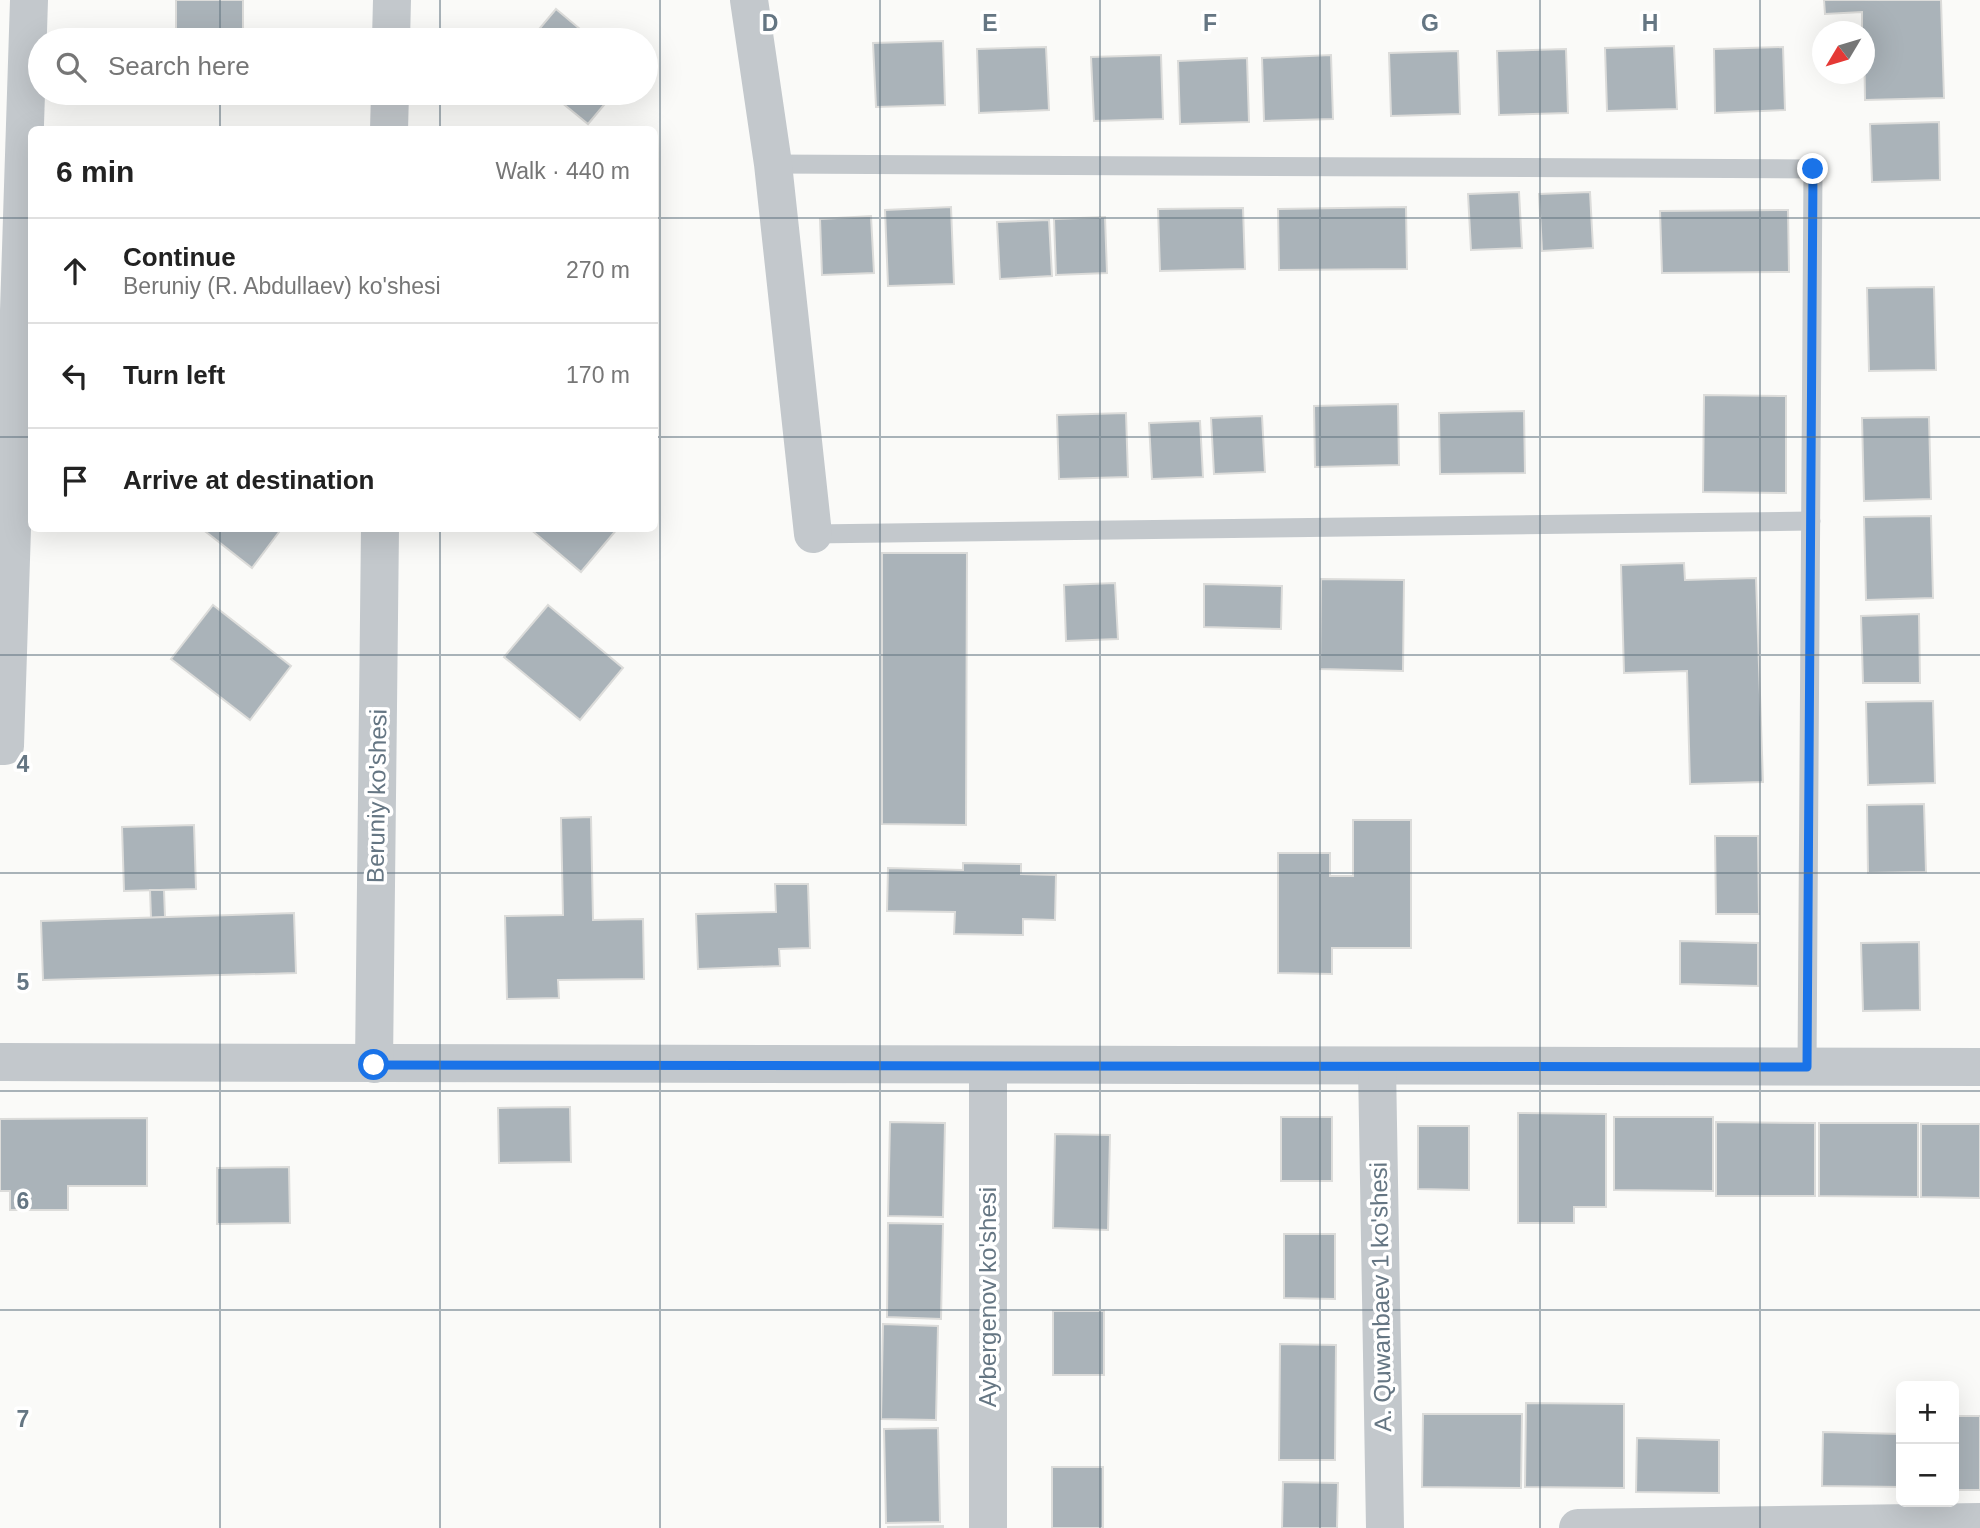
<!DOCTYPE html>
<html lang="en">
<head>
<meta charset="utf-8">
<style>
  :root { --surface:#fff; --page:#f6f6f6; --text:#222; --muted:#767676; --line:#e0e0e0 }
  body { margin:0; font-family:Helvetica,sans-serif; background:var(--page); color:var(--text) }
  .controls { position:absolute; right:21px; bottom:21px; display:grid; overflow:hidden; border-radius:10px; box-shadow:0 7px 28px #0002 }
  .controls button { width:63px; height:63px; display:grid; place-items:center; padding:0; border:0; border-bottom:2px solid var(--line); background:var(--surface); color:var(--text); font:35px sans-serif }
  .compass { position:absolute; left:1812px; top:21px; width:63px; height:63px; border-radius:50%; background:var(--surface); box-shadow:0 7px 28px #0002; rotate:232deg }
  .stop { position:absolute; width:21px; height:21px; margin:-16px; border:5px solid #1a73e8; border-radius:50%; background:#fff }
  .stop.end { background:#1a73e8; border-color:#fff; box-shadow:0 2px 7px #0008 }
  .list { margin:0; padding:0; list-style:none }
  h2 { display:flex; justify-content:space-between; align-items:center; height:91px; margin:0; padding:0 28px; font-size:30px }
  h2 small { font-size:23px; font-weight:400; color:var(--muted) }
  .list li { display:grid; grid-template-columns:46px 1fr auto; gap:21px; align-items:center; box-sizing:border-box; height:105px; padding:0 28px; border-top:2px solid var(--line) }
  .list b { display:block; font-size:26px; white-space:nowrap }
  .list p { margin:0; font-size:23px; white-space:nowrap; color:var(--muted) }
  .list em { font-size:23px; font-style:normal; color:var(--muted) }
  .icon { flex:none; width:38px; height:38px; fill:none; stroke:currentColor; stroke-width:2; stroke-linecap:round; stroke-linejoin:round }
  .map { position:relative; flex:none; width:1980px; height:1528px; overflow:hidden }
  .search { position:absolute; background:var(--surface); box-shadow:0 7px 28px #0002; left:28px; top:28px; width:630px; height:77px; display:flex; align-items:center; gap:18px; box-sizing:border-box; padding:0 24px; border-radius:38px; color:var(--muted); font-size:26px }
  .panel { position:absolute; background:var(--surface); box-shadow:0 7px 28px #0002; left:28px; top:126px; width:630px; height:406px; border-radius:10px }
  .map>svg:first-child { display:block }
  .building { fill:#aab3b9; stroke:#dcdcda; stroke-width:2 }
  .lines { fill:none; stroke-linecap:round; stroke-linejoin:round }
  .service { stroke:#c3c8cc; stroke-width:19 }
  .minor { stroke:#c3c8cc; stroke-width:38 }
  .route { stroke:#1a73e8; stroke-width:9 }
  .grid { fill:none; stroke:#657683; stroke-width:2; stroke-opacity:0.55 }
  .labels { text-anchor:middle; stroke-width:7; stroke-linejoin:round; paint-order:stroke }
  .street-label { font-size:24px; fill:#657683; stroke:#fff }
  .grid-label { font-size:23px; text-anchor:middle; font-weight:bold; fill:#657683; stroke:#fff; stroke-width:7; stroke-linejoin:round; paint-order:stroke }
</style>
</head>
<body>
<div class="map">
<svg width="1980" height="1528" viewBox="0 0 1980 1528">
  <rect width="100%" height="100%" fill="#fafaf8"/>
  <!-- building -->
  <g class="building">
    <rect x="176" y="0" width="67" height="40"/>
    <polygon points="1824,0 1941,0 1944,98 1865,100 1864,32 1862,32 1862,12 1825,14"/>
    <polygon points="556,9 593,40 530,40"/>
    <polygon points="943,41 945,105 876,107 873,43"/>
    <polygon points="1674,46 1677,109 1607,111 1605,48"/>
    <polygon points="1046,47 1049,110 979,113 977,49"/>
    <polygon points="1783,47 1785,110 1715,113 1714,49"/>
    <polygon points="1566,49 1568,113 1499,115 1497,51"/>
    <polygon points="1458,51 1460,114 1391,116 1389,53"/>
    <polygon points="1161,55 1163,119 1094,121 1091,57"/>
    <polygon points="1331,55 1333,119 1264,121 1262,58"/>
    <polygon points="1247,58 1249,122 1180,124 1178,61"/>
    <polygon points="550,93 614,93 588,124"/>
    <polygon points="1939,122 1940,180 1872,182 1870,124"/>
    <polygon points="1519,192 1522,248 1471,250 1468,194"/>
    <polygon points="1590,192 1593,248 1542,251 1539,194"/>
    <polygon points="951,207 954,284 888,286 885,210"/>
    <polygon points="1406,207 1407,269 1279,270 1278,209"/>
    <polygon points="1243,208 1245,269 1160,271 1158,209"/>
    <polygon points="1788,210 1789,272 1662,273 1660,211"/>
    <polygon points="871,216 874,273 822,275 820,219"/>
    <polygon points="1105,217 1107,273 1056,275 1054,219"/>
    <polygon points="1049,220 1052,276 1000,279 997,222"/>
    <polygon points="1934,287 1936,370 1869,371 1867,288"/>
    <polygon points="1704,395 1786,396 1786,493 1703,492"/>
    <polygon points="1398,404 1399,465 1315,467 1314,406"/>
    <polygon points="1524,411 1525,473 1440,474 1439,413"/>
    <polygon points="1126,413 1128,477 1059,479 1057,415"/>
    <polygon points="1262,416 1265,472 1214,474 1211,418"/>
    <polygon points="1929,417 1931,499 1864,501 1862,418"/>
    <polygon points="1200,421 1203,477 1152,479 1149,423"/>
    <polygon points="1931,516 1933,598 1866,600 1864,517"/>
    <polygon points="201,528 282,528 252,568"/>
    <polygon points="529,528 618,528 581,572"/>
    <polygon points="882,553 967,553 966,825 882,824"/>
    <polygon points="1684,563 1685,580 1756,578 1763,782 1690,784 1687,671 1624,673 1621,565"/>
    <polygon points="1321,579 1404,580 1403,671 1320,669"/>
    <polygon points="1115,583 1118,639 1066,641 1064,585"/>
    <polygon points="1204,584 1282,586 1281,629 1204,627"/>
    <polygon points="213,605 291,666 250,720 171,659"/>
    <polygon points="548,605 623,668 580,720 504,657"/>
    <polygon points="1919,614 1920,683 1863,683 1861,616"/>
    <polygon points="1933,701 1935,783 1868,785 1866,702"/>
    <polygon points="1924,804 1926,872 1868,873 1867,805"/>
    <polygon points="591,817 593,920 643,919 644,979 558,980 559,998 507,999 505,916 563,915 561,818"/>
    <polygon points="1353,820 1411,820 1411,948 1332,948 1332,974 1278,973 1278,853 1330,853 1330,876 1353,876"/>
    <polygon points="194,825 196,889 124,891 122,827"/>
    <polygon points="1715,836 1758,836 1759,914 1716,914"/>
    <polygon points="963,863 1021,864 1021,874 1056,875 1055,920 1023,919 1023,935 954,934 955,912 887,911 888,868 963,870"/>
    <polygon points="775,884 808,884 810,948 779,949 780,966 698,969 696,914 776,912"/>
    <polygon points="150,890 164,890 165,917 151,918"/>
    <polygon points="294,913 296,973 43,980 41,921"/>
    <polygon points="1680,941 1758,943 1758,986 1680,984"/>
    <polygon points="1919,942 1920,1010 1863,1011 1861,943"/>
    <polygon points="570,1107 571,1162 499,1163 498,1108"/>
    <polygon points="1518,1113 1606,1114 1606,1207 1574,1207 1574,1223 1518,1223"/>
    <rect x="1281" y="1117" width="51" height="64"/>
    <polygon points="1614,1117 1713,1117 1713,1191 1614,1190"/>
    <polygon points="147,1118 147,1186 68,1186 68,1210 10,1210 10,1191 0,1191 0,1119"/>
    <polygon points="890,1122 945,1123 943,1217 888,1216"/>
    <polygon points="1716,1122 1815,1123 1815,1196 1716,1196"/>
    <polygon points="1819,1123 1918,1123 1918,1197 1819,1196"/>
    <polygon points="1921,1124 1980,1124 1980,1198 1921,1197"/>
    <polygon points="1418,1126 1469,1126 1469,1190 1418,1189"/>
    <polygon points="1055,1134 1110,1135 1108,1230 1053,1228"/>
    <polygon points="289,1167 290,1223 217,1224 217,1168"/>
    <polygon points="888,1223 943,1224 941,1319 887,1317"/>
    <polygon points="1284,1234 1335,1234 1335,1299 1284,1298"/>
    <rect x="1053" y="1311" width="51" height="64"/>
    <polygon points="883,1324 938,1326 936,1420 881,1419"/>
    <polygon points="1280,1344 1336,1345 1335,1460 1279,1460"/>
    <polygon points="1526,1403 1624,1404 1624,1488 1525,1487"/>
    <polygon points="1423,1414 1522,1414 1521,1488 1422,1487"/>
    <rect x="1954" y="1416" width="26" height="74"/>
    <polygon points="938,1428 940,1522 886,1523 884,1429"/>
    <polygon points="1823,1432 1901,1434 1901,1487 1822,1486"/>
    <polygon points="1637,1438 1719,1440 1719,1493 1636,1492"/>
    <rect x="1052" y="1467" width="51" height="61"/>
    <polygon points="1283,1482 1338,1483 1337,1528 1282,1528"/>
    <polygon points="943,1526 943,1528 888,1528 888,1527"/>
  </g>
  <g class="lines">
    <!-- service -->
    <g class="service">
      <polyline points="773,164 1813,169 1807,1067"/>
      <polyline points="813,534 1811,521"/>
    </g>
    <!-- minor -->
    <g class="minor">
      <polyline points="749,0 773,164 813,534"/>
      <polyline points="391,40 392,0"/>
      <polyline points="389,130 390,93"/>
      <polyline points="0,746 5,746 29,0"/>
      <polyline points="0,1062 1980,1067"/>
      <polyline points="374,1064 380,528"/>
      <polyline points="988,1066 988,1528"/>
      <polyline points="1377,1066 1385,1528"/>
      <polyline points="1578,1528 1980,1522"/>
    </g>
  </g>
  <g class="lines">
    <!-- route -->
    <polyline class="route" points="374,1065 1807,1067 1813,169"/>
  </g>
  <!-- grid -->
  <path class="grid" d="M220 0V40M440 0V40M660 0V1528M880 0V1528M1100 0V1528M1320 0V1528M1540 0V1528M1760 0V1528M220 93V130M440 93V130M0 218H32M654 218H1980M0 437H32M654 437H1980M220 528V1528M440 528V1528M0 655H1980M0 873H1980M0 1091H1980M0 1310H1980"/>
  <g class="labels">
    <!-- street labels -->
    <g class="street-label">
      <text transform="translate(377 796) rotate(-89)" y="8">Beruniy ko'shesi</text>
      <text transform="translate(988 1297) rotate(-90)" y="8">Aybergenov ko'shesi</text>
      <text transform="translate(1381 1297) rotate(-91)" y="8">A. Quwanbaev 1 ko'shesi</text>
    </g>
  </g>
  <g class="grid-label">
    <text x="770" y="31">D</text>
    <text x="990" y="31">E</text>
    <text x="1210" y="31">F</text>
    <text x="1430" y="31">G</text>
    <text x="1650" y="31">H</text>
    <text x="23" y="772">4</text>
    <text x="23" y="990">5</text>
    <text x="23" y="1209">6</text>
    <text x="23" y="1427">7</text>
  </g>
</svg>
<div class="controls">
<button>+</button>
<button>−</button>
</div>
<svg class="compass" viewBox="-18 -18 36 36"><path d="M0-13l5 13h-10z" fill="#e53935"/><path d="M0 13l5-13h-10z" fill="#767676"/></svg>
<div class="stop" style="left:374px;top:1065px"></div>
<div class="stop end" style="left:1813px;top:169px"></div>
<div class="search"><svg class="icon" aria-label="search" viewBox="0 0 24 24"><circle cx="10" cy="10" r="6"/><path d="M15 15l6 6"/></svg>Search here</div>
<section class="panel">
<h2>6 min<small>Walk · 440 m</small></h2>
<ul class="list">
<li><svg class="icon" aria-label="ahead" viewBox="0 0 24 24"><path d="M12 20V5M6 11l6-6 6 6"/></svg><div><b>Continue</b><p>Beruniy (R. Abdullaev) ko'shesi</p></div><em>270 m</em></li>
<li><svg class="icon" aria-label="left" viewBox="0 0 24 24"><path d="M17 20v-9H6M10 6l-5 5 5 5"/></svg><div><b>Turn left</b></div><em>170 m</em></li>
<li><svg class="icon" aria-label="arrive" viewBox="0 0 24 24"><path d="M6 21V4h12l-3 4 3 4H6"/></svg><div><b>Arrive at destination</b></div></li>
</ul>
</section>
</div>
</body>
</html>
